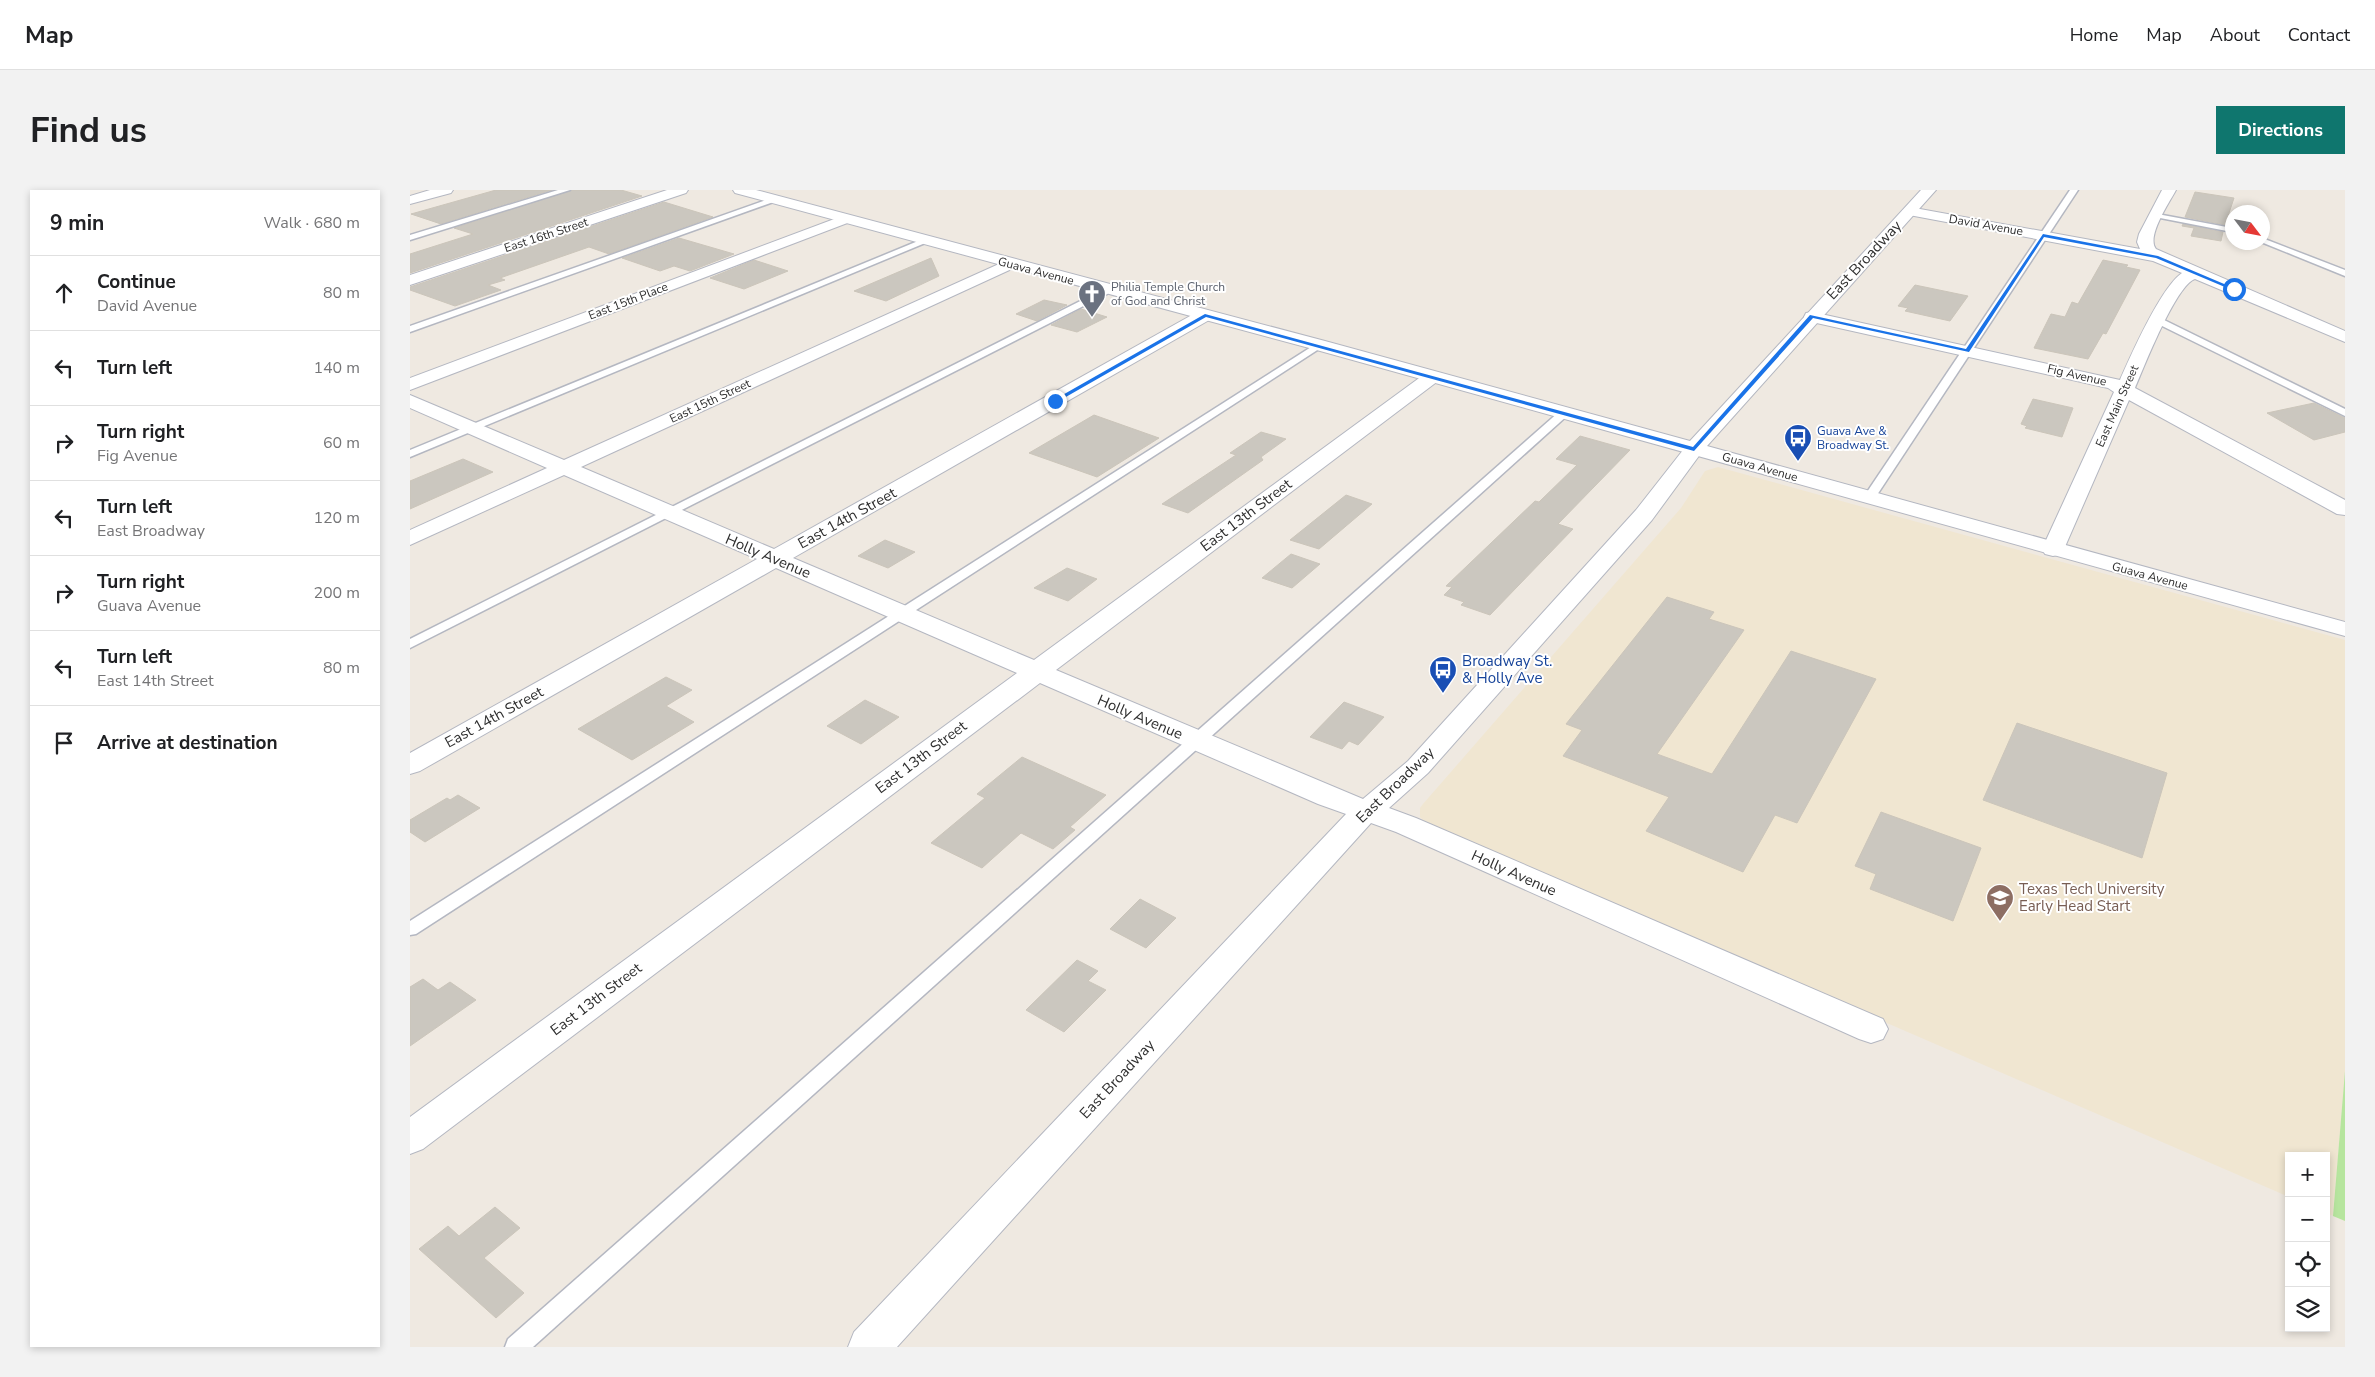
<!DOCTYPE html>
<html lang="en">
<head>
<meta charset="utf-8">
<style>
  :root { --surface:#fff; --page:#f2f2f2; --text:#202124; --muted:#757577; --line:#e0e0e0; --accent:#0f766e }
  body { margin:0; font-family:"Nunito Sans",sans-serif; background:var(--page); color:var(--text) }
  .controls { position:absolute; right:15px; bottom:15px; display:grid; overflow:hidden; border-radius:0px; box-shadow:0 2px 8px #0003 }
  .controls button { width:45px; height:45px; display:grid; place-items:center; padding:0; border:0; border-bottom:1px solid var(--line); background:var(--surface); color:var(--text); font:25px sans-serif }
  .compass { position:absolute; left:1815px; top:15px; width:45px; height:45px; border-radius:50%; background:var(--surface); box-shadow:0 2px 8px #0003; rotate:122deg }
  .stop { position:absolute; width:15px; height:15px; margin:-11px; border:4px solid #1a73e8; border-radius:50%; background:#fff }
  .stop.end { background:#1a73e8; border-color:#fff; box-shadow:0 1px 5px #0008 }
  .list { margin:0; padding:0; list-style:none }
  h2 { display:flex; justify-content:space-between; align-items:center; height:65px; margin:0; padding:0 20px; font-size:21px }
  h2 small { font-size:16px; font-weight:400; color:var(--muted) }
  .list li { display:grid; grid-template-columns:32px 1fr auto; gap:15px; align-items:center; box-sizing:border-box; height:75px; padding:0 20px; border-top:1px solid var(--line) }
  .list b { display:block; font-size:19px; white-space:nowrap }
  .list p { margin:0; font-size:16px; white-space:nowrap; color:var(--muted) }
  .list em { font-size:16px; font-style:normal; color:var(--muted) }
  .icon { flex:none; width:28px; height:28px; fill:none; stroke:currentColor; stroke-width:2; stroke-linecap:round; stroke-linejoin:round }
  .map { position:relative; flex:none; width:1935px; height:1157px; overflow:hidden; border-radius:0px }
  header { display:flex; align-items:center; gap:30px; box-sizing:border-box; height:70px; padding:0 25px; background:var(--surface); border-bottom:1px solid var(--line) }
  header strong { font-size:24px }
  nav { display:flex; gap:28px; margin-inline-start:auto; font-size:18px }
  .intro { display:flex; align-items:center; justify-content:space-between; box-sizing:border-box; height:120px; padding:0 30px }
  h1 { margin:0; font-size:35px }
  .button { padding:12px 22px; border-radius:0px; background:var(--accent); color:#fff; font-size:18px; font-weight:700 }
  main { display:flex; gap:30px; padding:0 30px }
  aside { flex:1; background:var(--surface); border-radius:0px; box-shadow:0 2px 8px #0003 }
  .map>svg:first-child { display:block }
  .education { fill:#f0e6d1 }
  .green { fill:#b6e59e }
  .building { fill:#cbc7bf; stroke:#cbc5ba }
  .lines { fill:none; stroke-linecap:round; stroke-linejoin:round }
  .service-casing { stroke:#b4b7c1; stroke-width:3 }
  .minor-casing { stroke:#b4b7c1; stroke-width:2 }
  .tertiary-casing { stroke:#b4b7c1; stroke-width:2 }
  .service { fill:#fff; fill-rule:evenodd }
  .minor { fill:#fff; fill-rule:evenodd }
  .tertiary { fill:#fff; fill-rule:evenodd }
  .route { fill:#1a73e8 }
  .labels { text-anchor:middle; stroke-width:4; stroke-linejoin:round; paint-order:stroke }
  .far-street-label { font-size:12px; fill:#2e2e2e; stroke:#fff }
  .far-worship-label { font-size:12px; fill:#5b616d; stroke:#fff; text-anchor:start }
  .far-transit-label { font-size:12px; fill:#164399; stroke:#fff; text-anchor:start }
  .street-label { font-size:15px; fill:#2e2e2e; stroke:#fff }
  .transit-label { font-size:15px; fill:#164399; stroke:#fff; text-anchor:start }
  .education-label { font-size:15px; fill:#785e54; stroke:#fff; text-anchor:start }
</style>
</head>
<body>
<header>
<strong>Map</strong>
<nav><a>Home</a><a>Map</a><a>About</a><a>Contact</a></nav>
</header>
<div class="intro"><h1>Find us</h1><a class="button">Directions</a></div>
<main>
<aside>
<h2>9 min<small>Walk · 680 m</small></h2>
<ul class="list">
<li><svg class="icon" aria-label="ahead" viewBox="0 0 24 24"><path d="M12 20V5M6 11l6-6 6 6"/></svg><div><b>Continue</b><p>David Avenue</p></div><em>80 m</em></li>
<li><svg class="icon" aria-label="left" viewBox="0 0 24 24"><path d="M17 20v-9H6M10 6l-5 5 5 5"/></svg><div><b>Turn left</b></div><em>140 m</em></li>
<li><svg class="icon" aria-label="right" viewBox="0 0 24 24"><path d="M7 20v-9h11M14 6l5 5-5 5"/></svg><div><b>Turn right</b><p>Fig Avenue</p></div><em>60 m</em></li>
<li><svg class="icon" aria-label="left" viewBox="0 0 24 24"><path d="M17 20v-9H6M10 6l-5 5 5 5"/></svg><div><b>Turn left</b><p>East Broadway</p></div><em>120 m</em></li>
<li><svg class="icon" aria-label="right" viewBox="0 0 24 24"><path d="M7 20v-9h11M14 6l5 5-5 5"/></svg><div><b>Turn right</b><p>Guava Avenue</p></div><em>200 m</em></li>
<li><svg class="icon" aria-label="left" viewBox="0 0 24 24"><path d="M17 20v-9H6M10 6l-5 5 5 5"/></svg><div><b>Turn left</b><p>East 14th Street</p></div><em>80 m</em></li>
<li><svg class="icon" aria-label="arrive" viewBox="0 0 24 24"><path d="M6 21V4h12l-3 4 3 4H6"/></svg><div><b>Arrive at destination</b></div></li>
</ul>
</aside>
<div class="map">
<svg width="1935" height="1157" viewBox="0 0 1935 1157">
  <rect width="100%" height="100%" fill="#efe9e1"/>
  <!-- education -->
  <polygon class="education" points="1308,277 1935,450 1935,881 1923,1026 1916,1023 1916,966 1879,966 1879,1007 1017,634 1010,627 1010,618 1013,614 1271,318 1295,281"/>
  <!-- green -->
  <polygon class="green" points="1935,881 1935,1031 1923,1026"/>
  <!-- building -->
  <g class="building">
    <polygon points="86,0 142,0 31,34 1,24"/>
    <polygon points="162,0 211,0 232,6 0,83 0,64 63,44 44,38"/>
    <polygon points="1785,2 1824,8 1815,35 1775,27"/>
    <polygon points="254,12 303,27 199,64 179,57 90,88 95,90 78,95 91,100 45,116 0,100 0,97"/>
    <polygon points="1773,34 1813,42 1811,51 1781,46 1784,38 1772,36"/>
    <polygon points="269,48 324,64 280,81 264,76 250,81 212,68"/>
    <polygon points="521,68 529,86 476,111 444,101"/>
    <polygon points="344,70 378,81 334,99 300,88"/>
    <polygon points="1693,70 1718,75 1716,77 1730,80 1696,144 1693,143 1678,169 1624,158 1641,124 1655,127 1662,112 1668,114"/>
    <polygon points="1505,95 1558,106 1540,131 1495,121 1498,118 1488,116"/>
    <polygon points="634,110 657,115 627,131 606,124"/>
    <polygon points="671,119 697,127 667,142 641,135"/>
    <polygon points="1623,209 1663,218 1652,247 1615,238 1617,236 1611,234"/>
    <polygon points="1904,213 1935,228 1935,242 1904,250 1857,223"/>
    <polygon points="684,225 749,248 687,287 619,263"/>
    <polygon points="851,242 876,249 851,267 853,270 778,323 752,314 826,265 820,263"/>
    <polygon points="1170,246 1220,260 1148,334 1163,339 1080,425 1051,415 1054,412 1034,405 1042,397 1036,396 1125,311 1129,312 1167,275 1146,269"/>
    <polygon points="53,269 83,282 0,319 0,291"/>
    <polygon points="936,305 962,314 909,359 880,350"/>
    <polygon points="475,350 505,362 478,378 448,366"/>
    <polygon points="881,364 910,374 882,398 852,388"/>
    <polygon points="657,378 687,389 658,411 624,398"/>
    <polygon points="1257,407 1304,422 1299,429 1334,440 1247,564 1302,584 1381,461 1466,489 1387,633 1365,625 1333,682 1236,641 1259,607 1153,566 1172,540 1156,534"/>
    <polygon points="256,487 282,500 256,516 284,532 222,570 168,539"/>
    <polygon points="455,510 489,527 451,554 417,536"/>
    <polygon points="934,512 974,527 948,555 939,551 932,559 900,547"/>
    <polygon points="1607,533 1757,583 1732,668 1573,610"/>
    <polygon points="612,567 696,605 660,637 665,640 643,659 611,643 572,678 521,653 575,608 567,604"/>
    <polygon points="48,605 70,618 15,652 0,642 0,630 37,608 40,610"/>
    <polygon points="1471,622 1571,658 1543,731 1460,699 1466,684 1445,676"/>
    <polygon points="730,709 766,728 736,758 700,739"/>
    <polygon points="667,770 688,781 678,791 696,800 654,842 616,820"/>
    <polygon points="13,789 28,800 40,792 66,810 0,856 0,797"/>
    <polygon points="85,1017 110,1038 74,1068 114,1103 86,1128 9,1059 38,1036 49,1046"/>
  </g>
  <g class="lines">
    <defs>
      <g id="service">
        <polygon points="148,0 160,0 0,50 0,45"/>
        <polygon points="1660,0 1668,0 1465,308 1463,310 1455,310 1453,308"/>
        <polygon points="362,8 369,10 0,142 0,136"/>
        <polygon points="1742,23 1822,38 1822,42 1745,27 1741,25"/>
        <polygon points="1852,48 1935,80 1935,86 1851,52"/>
        <polygon points="513,49 520,51 0,267 0,260"/>
        <polygon points="698,97 702,100 701,102 0,458 0,449"/>
        <polygon points="1744,128 1750,128 1935,219 1935,226 1744,132"/>
        <polygon points="909,152 912,153 912,157 6,744 0,745 0,731"/>
        <polygon points="1154,220 1158,221 1158,225 123,1157 95,1157 98,1149 1150,221"/>
      </g>
      <g id="minor">
        <polygon points="20,0 43,0 41,3 0,14 0,6"/>
        <polygon points="257,0 278,0 276,3 0,95 0,85"/>
        <path d="M1752 0H1766C1759 13 1736 47 1746 59L1935 141V152L1785 89C1766 95 1734 177 1725 198L1935 310V325L1927 324 1719 210 1654 359 1651 364 1643 366 1635 364 1632 359 1704 202 1698 198 1402 132 1396 131 1394 127 1396 123 1402 122 1710 190C1721 165 1751 97 1772 83L1743 71 1499 25 1492 21 1499 17 1730 59 1727 52 1729 44Z"/>
        <polygon points="435,25 440,26 442,29 440,32 0,200 0,188"/>
        <polygon points="600,69 606,71 608,74 606,77 171,277 364,359 789,121 801,121 803,125 801,129 383,368 624,470 1016,183 1028,183 1031,187 1028,191 646,480 953,609 998,571 1226,320 1277,255 1284,253 1291,255 1294,259 1242,330 1018,583 979,618 1006,628 1473,829 1478,839 1473,849 1461,853 1449,849 986,642 961,633 487,1157 438,1157 444,1142 936,624 908,614 630,493 13,959 0,964 0,927 607,483 366,378 10,581 0,584 0,563 347,369 154,285 0,355 0,340 137,278 0,218 0,205 154,270"/>
      </g>
      <polygon id="tertiary" points="323,0 346,0 915,151 1280,251 1511,0 1526,0 1297,256 1935,432 1935,446 903,159 325,3"/>
    </defs>
    <!-- service casing -->
    <use href="#service" class="service-casing"/>
    <!-- minor casing -->
    <use href="#minor" class="minor-casing"/>
    <!-- tertiary casing -->
    <use href="#tertiary" class="tertiary-casing"/>
    <!-- service -->
    <use href="#service" class="service"/>
    <!-- minor -->
    <use href="#minor" class="minor"/>
    <!-- tertiary -->
    <use href="#tertiary" class="tertiary"/>
  </g>
  <!-- route -->
  <polygon class="route" points="1633,44 1748,66 1826,99 1822,100 1746,68 1634,47 1559,162 1403,128 1284,261 796,127 647,212 642,211 795,124 1283,257 1400,125 1556,159"/>
  <!-- icons -->
  <defs>
    <symbol id="church-pin" viewBox="-11 -11 22 30"><path d="M0 17L-7.5 6A9.5 9.5 0 1 1 7.5 6Z" fill="#6b7280" stroke="#fff"/><path d="M-1.2-6h2.4v3.5h3.3v2.4h-3.3V6h-2.4V-.1h-3.3v-2.4h3.3Z" fill="#fff"/></symbol>
    <symbol id="bus-pin" viewBox="-11 -11 22 30"><path d="M0 17L-7.5 6A9.5 9.5 0 1 1 7.5 6Z" fill="#1a4fb4" stroke="#fff"/><path d="M-5-6H5V4H4V6H2V4H-2V6H-4V4H-5ZM-3.5-4V0h7V-4ZM-3.5 1.2v1.5H-2V1.2ZM2 1.2v1.5H3.5V1.2Z" fill="#fff"/></symbol>
    <symbol id="school-pin" viewBox="-11 -11 22 30"><path d="M0 17L-7.5 6A9.5 9.5 0 1 1 7.5 6Z" fill="#8d6e63" stroke="#fff"/><path d="M0-5L7-2L0 1L-7-2ZM-4 1L0 2.5L4 1V4Q0 6-4 4Z" fill="#fff"/></symbol>
  </defs>
  <g fill-rule="evenodd">
    <use href="#church-pin" x="666" y="88" width="32" height="43"/>
    <use href="#bus-pin" x="1372" y="232" width="32" height="43"/>
    <use href="#bus-pin" x="1017" y="464" width="32" height="43"/>
    <use href="#school-pin" x="1574" y="692" width="32" height="43"/>
  </g>
  <g class="labels">
    <!-- far-street labels -->
    <g class="far-street-label">
      <text transform="translate(1576 35) rotate(10)" y="4">David Avenue</text>
      <text transform="translate(136 45) rotate(-18)" y="4">East 16th Street</text>
      <text transform="translate(626 81) rotate(15)" y="4">Guava Avenue</text>
      <text transform="translate(218 111) rotate(-21)" y="4">East 15th Place</text>
      <text transform="translate(1667 185) rotate(13)" y="4">Fig Avenue</text>
      <text transform="translate(300 211) rotate(-25)" y="4">East 15th Street</text>
      <text transform="translate(1707 216) rotate(-66)" y="4">East Main Street</text>
      <text transform="translate(1350 277) rotate(16)" y="4">Guava Avenue</text>
      <text transform="translate(1740 386) rotate(15)" y="4">Guava Avenue</text>
    </g>
    <!-- far-worship labels -->
    <g class="far-worship-label">
      <text x="701" y="101">Philia Temple Church<tspan x="701" dy="14">of God and Christ</tspan></text>
    </g>
    <!-- far-transit labels -->
    <g class="far-transit-label">
      <text x="1407" y="245">Guava Ave &amp;<tspan x="1407" dy="14">Broadway St.</tspan></text>
    </g>
    <!-- street labels -->
    <g class="street-label">
      <text transform="translate(1454 70) rotate(-47)" y="5">East Broadway</text>
      <text transform="translate(836 325) rotate(-37)" y="5">East 13th Street</text>
      <text transform="translate(437 328) rotate(-29)" y="5">East 14th Street</text>
      <text transform="translate(358 366) rotate(23)" y="5">Holly Avenue</text>
      <text transform="translate(84 527) rotate(-29)" y="5">East 14th Street</text>
      <text transform="translate(730 527) rotate(23)" y="5">Holly Avenue</text>
      <text transform="translate(511 567) rotate(-37)" y="5">East 13th Street</text>
      <text transform="translate(985 595) rotate(-44)" y="5">East Broadway</text>
      <text transform="translate(1104 683) rotate(24)" y="5">Holly Avenue</text>
      <text transform="translate(186 809) rotate(-37)" y="5">East 13th Street</text>
      <text transform="translate(707 889) rotate(-47)" y="5">East Broadway</text>
    </g>
    <!-- transit labels -->
    <g class="transit-label">
      <text x="1052" y="476">Broadway St.<tspan x="1052" dy="17">&amp; Holly Ave</tspan></text>
    </g>
    <!-- education labels -->
    <g class="education-label">
      <text x="1609" y="704">Texas Tech University<tspan x="1609" dy="17">Early Head Start</tspan></text>
    </g>
  </g>
</svg>
<div class="controls">
<button>+</button>
<button>−</button>
<button><svg class="icon" aria-label="locate" viewBox="0 0 24 24"><circle cx="12" cy="12" r="6"/><path d="M12 2v4M12 18v4M2 12h4M18 12h4"/></svg></button>
<button><svg class="icon" aria-label="layers" viewBox="0 0 24 24"><path d="M12 4l9 5-9 5-9-5zM3 14l9 5 9-5"/></svg></button>
</div>
<svg class="compass" viewBox="-18 -18 36 36"><path d="M0-13l5 13h-10z" fill="#e53935"/><path d="M0 13l5-13h-10z" fill="#757577"/></svg>
<div class="stop" style="left:1824px;top:99px"></div>
<div class="stop end" style="left:645px;top:211px"></div>
</div>
</main>
</body>
</html>
